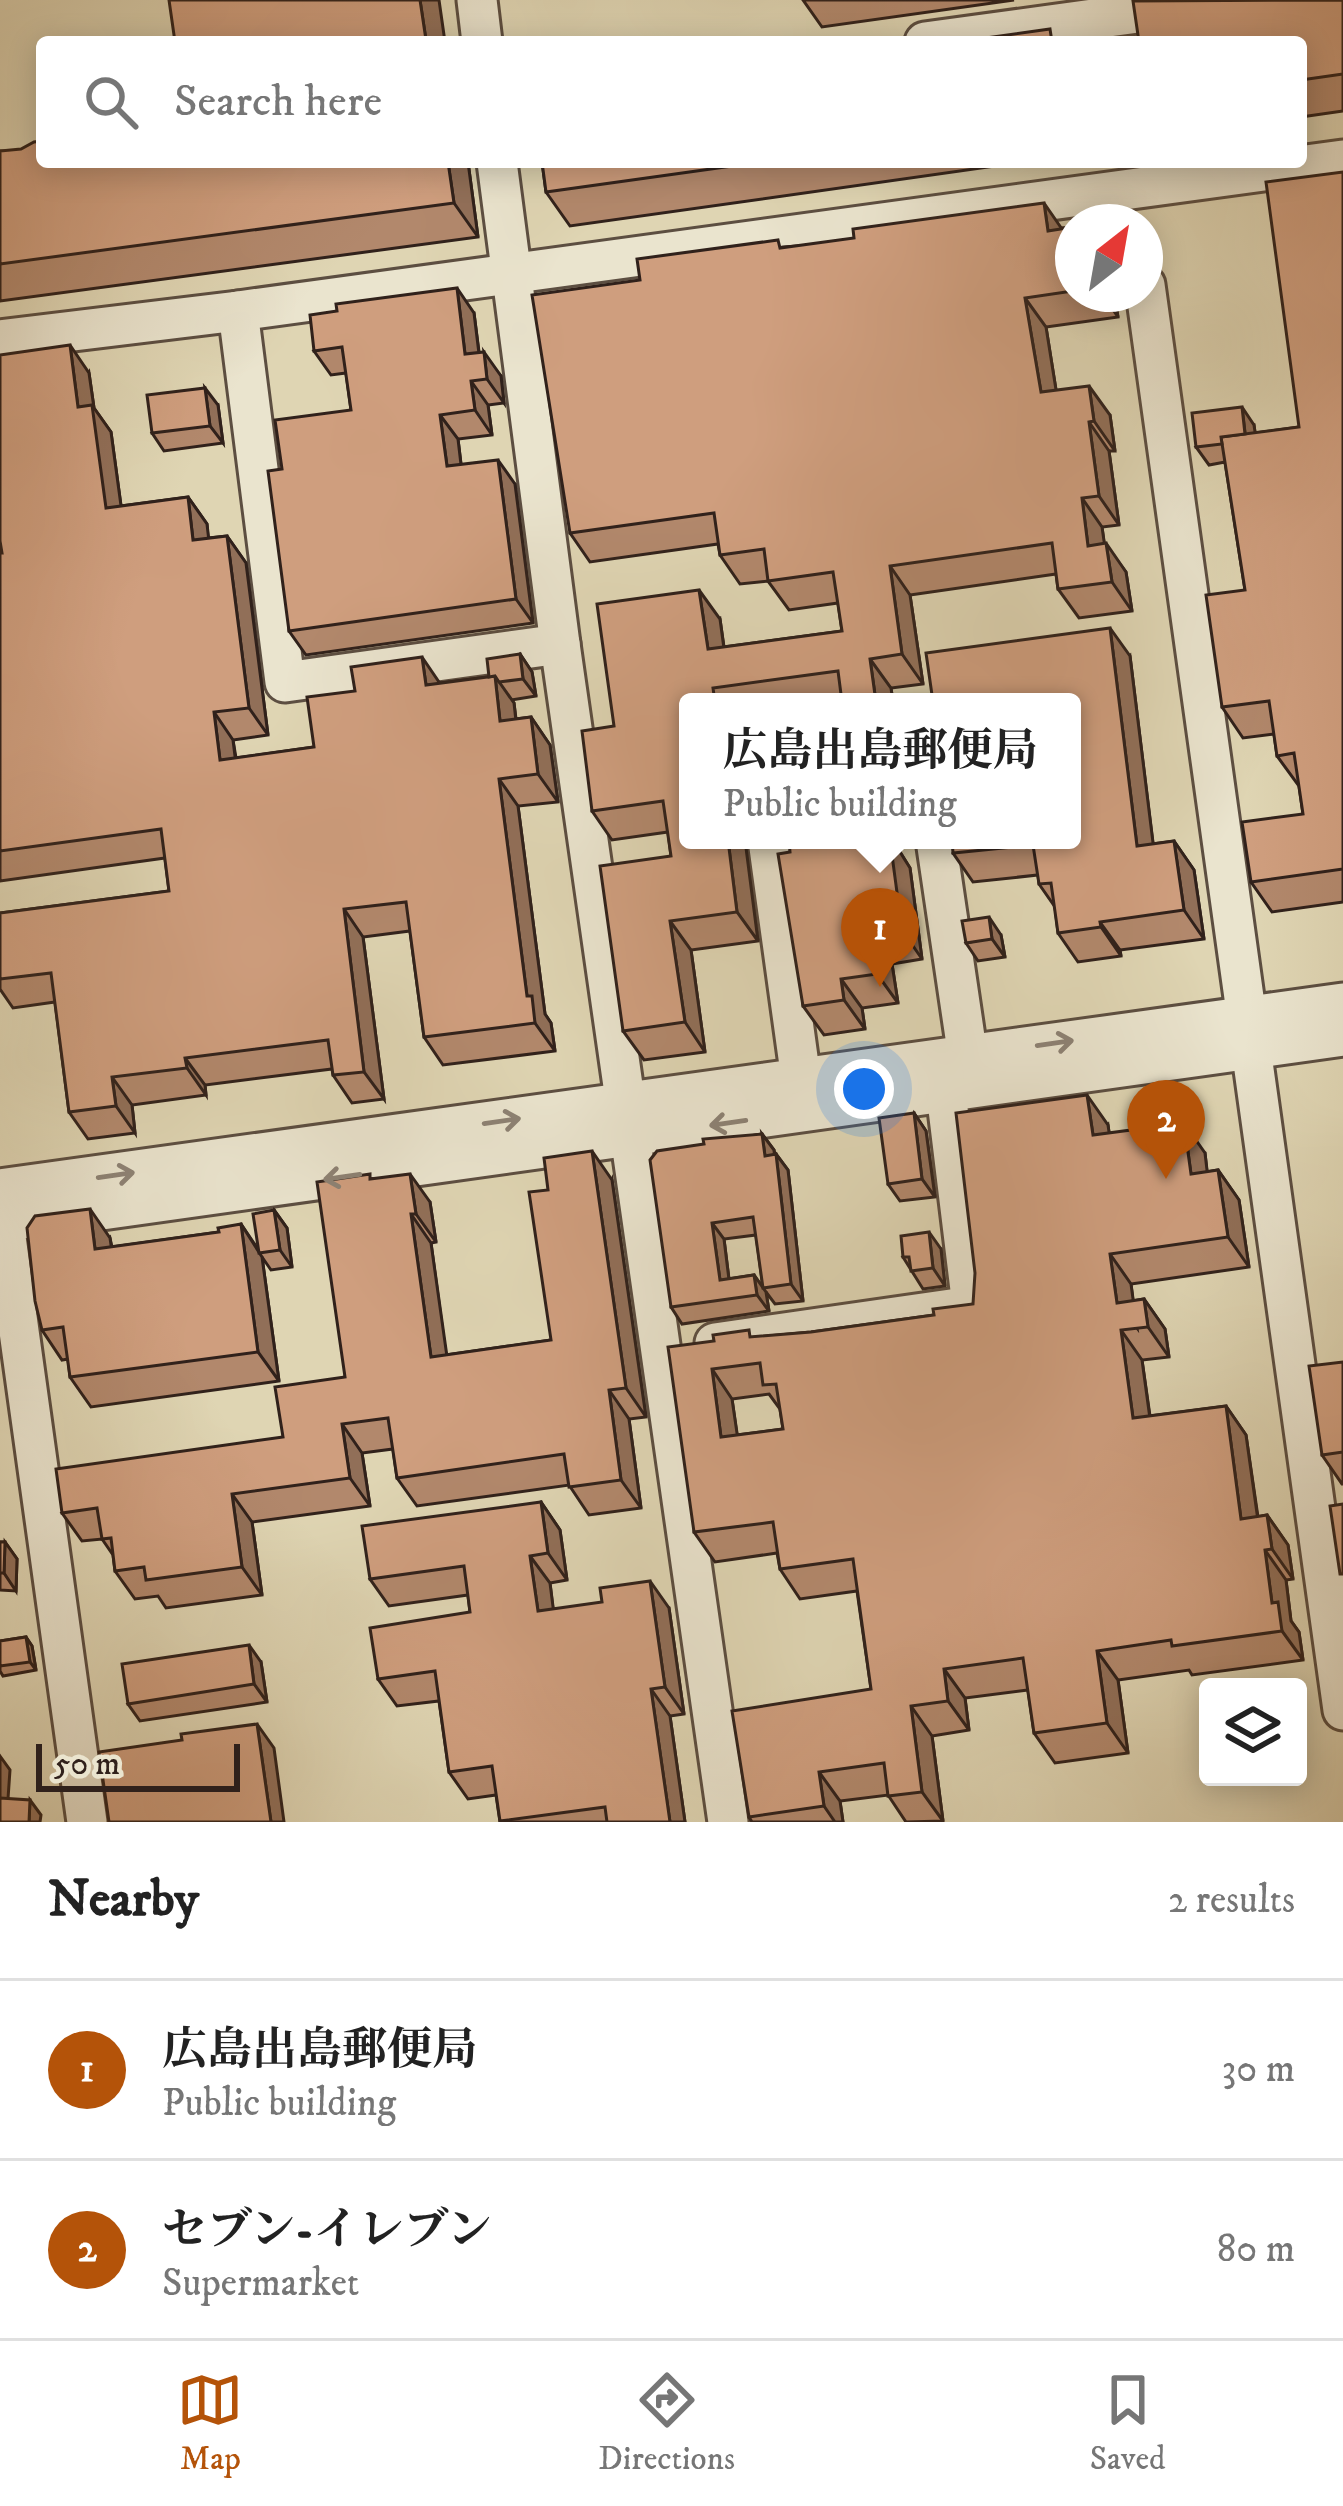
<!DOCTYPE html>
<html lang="en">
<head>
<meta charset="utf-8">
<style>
  :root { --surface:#fff; --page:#f6f6f6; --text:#222; --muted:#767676; --line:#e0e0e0; --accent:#b45309 }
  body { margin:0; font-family:"IM FELL DW Pica","Noto Serif JP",serif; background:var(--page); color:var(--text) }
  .controls { position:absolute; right:36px; bottom:36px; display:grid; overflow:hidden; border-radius:12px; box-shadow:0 6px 30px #0003 }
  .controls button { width:108px; height:108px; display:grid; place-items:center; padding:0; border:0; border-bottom:3px solid var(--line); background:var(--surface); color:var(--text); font:60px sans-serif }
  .compass { position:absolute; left:1055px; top:204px; width:108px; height:108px; border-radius:50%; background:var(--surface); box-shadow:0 6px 30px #0003; rotate:31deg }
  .scale { position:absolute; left:36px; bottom:30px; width:204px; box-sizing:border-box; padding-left:12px; border:6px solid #30211b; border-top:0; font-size:33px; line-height:42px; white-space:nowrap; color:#30211b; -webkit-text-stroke:9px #eae4ce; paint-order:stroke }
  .you { position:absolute; left:864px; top:1089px; width:42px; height:42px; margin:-30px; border:9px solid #fff; border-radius:50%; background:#1a73e8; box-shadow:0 0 0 18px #1a73e833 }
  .badge { display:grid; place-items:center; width:78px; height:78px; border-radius:50%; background:var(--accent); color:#fff; font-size:39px; font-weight:700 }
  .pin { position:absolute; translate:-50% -99px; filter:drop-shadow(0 3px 6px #0008) }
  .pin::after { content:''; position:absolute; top:63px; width:42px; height:36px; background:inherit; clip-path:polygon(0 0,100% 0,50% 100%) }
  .popup { position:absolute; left:679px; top:693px; width:402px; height:156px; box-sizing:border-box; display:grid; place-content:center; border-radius:12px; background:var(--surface); filter:drop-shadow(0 3px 9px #0005); font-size:39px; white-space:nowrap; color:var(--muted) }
  .popup b { font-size:45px; color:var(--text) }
  .popup::after { content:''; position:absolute; left:50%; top:100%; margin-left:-24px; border:24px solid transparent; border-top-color:var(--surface) }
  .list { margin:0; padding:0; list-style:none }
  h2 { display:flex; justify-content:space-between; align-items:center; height:156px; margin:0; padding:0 48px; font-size:51px }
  h2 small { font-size:39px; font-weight:400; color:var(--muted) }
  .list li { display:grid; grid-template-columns:78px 1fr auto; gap:36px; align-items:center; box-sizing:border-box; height:180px; padding:0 48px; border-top:3px solid var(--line) }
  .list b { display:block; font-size:45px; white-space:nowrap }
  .list p { margin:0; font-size:39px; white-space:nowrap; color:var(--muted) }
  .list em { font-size:39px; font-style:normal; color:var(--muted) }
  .icon { flex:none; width:66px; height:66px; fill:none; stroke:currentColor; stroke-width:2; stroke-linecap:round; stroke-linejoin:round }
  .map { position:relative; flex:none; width:1343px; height:1822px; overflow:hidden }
  .search { position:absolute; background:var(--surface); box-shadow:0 6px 30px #0003; left:36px; right:36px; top:36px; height:132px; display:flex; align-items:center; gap:30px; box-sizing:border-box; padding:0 42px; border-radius:12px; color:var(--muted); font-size:45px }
  .sheet { height:516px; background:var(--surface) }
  nav { display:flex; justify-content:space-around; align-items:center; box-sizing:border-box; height:168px; border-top:3px solid var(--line); background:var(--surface); font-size:33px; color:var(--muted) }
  nav a { display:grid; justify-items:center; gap:6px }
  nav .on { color:var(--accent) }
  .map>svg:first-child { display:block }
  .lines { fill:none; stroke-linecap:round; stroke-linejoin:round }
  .minor-casing { stroke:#5c4e41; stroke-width:45 }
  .minor { stroke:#eae4ce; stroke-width:39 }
  .wall { fill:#b2886c; stroke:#30211b; stroke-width:3; fill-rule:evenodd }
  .shaded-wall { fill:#916f58; stroke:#30211b; stroke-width:3 }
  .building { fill:#cf9e7e; stroke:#30211b; stroke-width:3; fill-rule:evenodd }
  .oneway { stroke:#8d8274 }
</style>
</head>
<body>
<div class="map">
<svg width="1343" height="1822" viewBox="0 0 1343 1822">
  <rect width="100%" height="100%" fill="#dfd5b3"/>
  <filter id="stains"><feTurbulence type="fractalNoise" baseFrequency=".00167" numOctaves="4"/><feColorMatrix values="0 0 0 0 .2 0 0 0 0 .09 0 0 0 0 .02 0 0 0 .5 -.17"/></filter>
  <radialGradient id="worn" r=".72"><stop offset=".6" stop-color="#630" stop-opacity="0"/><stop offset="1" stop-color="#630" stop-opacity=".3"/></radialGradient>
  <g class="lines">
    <defs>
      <g id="minor">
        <polyline points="477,0 482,42"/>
        <polyline points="925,42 1233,0"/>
        <polyline points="497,162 560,644 728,1822"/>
        <polyline points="1145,285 1343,1710"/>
        <polyline points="238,311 285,682 560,644"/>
        <polyline points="0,340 238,311 1343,160"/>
        <polyline points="768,840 804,1101"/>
        <polyline points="936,840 971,1078"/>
        <polyline points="0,1189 1343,1003"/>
        <polyline points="0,1194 87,1822"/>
        <polyline points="0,1220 52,1217 1343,1036"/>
        <polyline points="715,1343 972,1306 943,1068"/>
      </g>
    </defs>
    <!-- minor casing -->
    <use href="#minor" class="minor-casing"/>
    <!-- minor -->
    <use href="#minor" class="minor"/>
  </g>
  <!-- wall -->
  <g class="wall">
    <polygon points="803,0 1014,0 822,27"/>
    <polygon points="1343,0 1343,111 1301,117 1301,42"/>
    <polygon points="0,151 468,162 478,237 0,301"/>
    <polygon points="542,162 1024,162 570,226 546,192"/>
    <polygon points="1343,172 1343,902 1272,912 1251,882 1303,814 1299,786 1277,756 1274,734 1243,738 1222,707 1245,590 1225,462 1209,465 1196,447 1254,425 1255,433 1299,427"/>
    <polygon points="1073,227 1073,294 1114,294 1118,317 1046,327 1056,390 1110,415 1115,451 1109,451 1119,525 1102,527 1104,543 1126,572 1132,611 1079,618 1058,589 1056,574 910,595 923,684 891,688 893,702 688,702 688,840 744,842 758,941 691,950 705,1052 644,1060 623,1031 671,856 668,832 612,840 592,811 614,726 720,619 724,647 842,631 838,603 789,610 768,581 740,584 720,555 718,544 590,562 570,533 640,280 783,247"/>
    <polygon points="474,313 479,352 501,376 504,403 488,405 492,435 458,439 461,464 515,484 533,623 306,655 289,631 282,469 351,410 346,373 331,375 314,351"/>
    <polygon points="89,373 94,408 111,432 121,506 188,497 207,524 208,538 227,536 246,563 268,735 233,740 236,758 314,747 440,683 489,677 520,654 532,672 536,696 511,700 514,703 516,719 531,717 550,745 558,802 518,806 545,1014 551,1023 555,1051 443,1065 424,1037 410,931 363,937 384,1099 352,1103 333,1075 332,1069 205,1085 206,1095 132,1105 135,1133 88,1139 69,1112 55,1002 13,1008 0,989 0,913 169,891 165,858 0,881 0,553"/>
    <polygon points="218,405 223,443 164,451 152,433"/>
    <polygon points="1130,656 1153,844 1174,841 1194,870 1204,939 1120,950 1121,956 1078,962 1058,933 1055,907 1039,884 1038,875 973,882 953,853"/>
    <polygon points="790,852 900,852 910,868 922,959 892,964 898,1003 862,1008 865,1029 824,1035 803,1006"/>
    <polygon points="1001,935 1005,957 978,961 966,943"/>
    <polygon points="914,1113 926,1131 935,1197 900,1201 888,1184"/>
    <path d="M1108 1125 1109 1133 1205 1153 1207 1172 1218 1170 1239 1200 1249 1267 1131 1284 1133 1301 1144 1299 1165 1329 1169 1357 1142 1360 1150 1416 1226 1406 1246 1435 1258 1517 1267 1515 1288 1545 1293 1579 1286 1580 1291 1621 1299 1632 1303 1660 1192 1675 1189 1670 1118 1680 1128 1753 1055 1763 1034 1733 1028 1690 965 1698 969 1730 932 1736 943 1821 906 1822 888 1795 840 1801 843 1822H752L749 1817 871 1689 857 1591 800 1599 780 1569 777 1553 715 1562 694 1532 714 1341 811 1332 934 1315 973 1304ZM769 1394 780 1409 783 1429 737 1435 732 1399Z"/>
    <path d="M762 1134 774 1150V1154H776L788 1170 803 1301 775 1304 766 1292 769 1311 682 1324 671 1307 704 1144ZM756 1235 763 1288 754 1275 729 1279 724 1239Z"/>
    <polygon points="373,1179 430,1202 436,1242 431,1243 446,1355 551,1340 612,1180 646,1417 629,1419 641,1508 589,1515 569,1485 417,1506 397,1478 393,1449 362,1453 370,1506 252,1522 262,1595 166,1608 158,1596 135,1599 115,1571 113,1555 102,1539 82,1541 62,1513 283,1437 345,1377"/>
    <polygon points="274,1210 287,1228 292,1267 271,1270 262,1257 279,1381 91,1407 70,1377 68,1359 62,1360 42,1330 110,1238 112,1247 219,1232 241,1224 258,1249"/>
    <polygon points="941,1249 945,1286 923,1289 903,1257"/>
    <polygon points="1343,1362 1343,1484 1342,1484 1322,1455"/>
    <polygon points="541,1502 560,1530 567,1580 550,1583 553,1609 669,1608 684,1714 670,1716 685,1822 500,1822 496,1795 468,1799 449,1772 439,1701 397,1706 378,1679 470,1612 468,1595 389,1606 370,1579"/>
    <polygon points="0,1542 5,1542 17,1559 16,1591 0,1590"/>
    <polygon points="26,1637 32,1646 36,1670 3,1676 0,1671 0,1641"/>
    <polygon points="261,1662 267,1702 140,1721 128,1704"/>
  </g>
  <!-- shaded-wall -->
  <g class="shaded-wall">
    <polygon points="420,0 439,0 445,42 427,42 426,40"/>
    <polygon points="448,162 468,162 478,237 454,203"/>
    <polygon points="1044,203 1064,232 1048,231"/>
    <polygon points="457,288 474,313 482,378 465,354"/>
    <polygon points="1102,294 1114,294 1118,317"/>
    <polygon points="1025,298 1046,327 1061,421 1041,392"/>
    <polygon points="70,345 89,373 94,408 111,432 125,535 106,508 78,407"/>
    <polygon points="484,352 501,376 504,403 487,379"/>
    <polygon points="471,381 488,405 492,435 475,410"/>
    <polygon points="1089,386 1110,415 1115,451 1094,421"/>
    <polygon points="205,388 218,405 223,443 210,426"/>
    <polygon points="1242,407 1254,425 1259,458 1246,441"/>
    <polygon points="440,415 458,439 464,490 447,466"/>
    <polygon points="1089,422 1109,451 1119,525 1099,496"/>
    <polygon points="498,460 515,484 533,623 516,599"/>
    <polygon points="188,497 207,524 212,567 193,540"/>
    <polygon points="1082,498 1102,527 1109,575 1088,546"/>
    <polygon points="227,536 246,563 268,735 249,708"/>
    <polygon points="1106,543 1126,572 1132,611 1112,582"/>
    <polygon points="890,566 910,595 923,684 902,654"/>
    <polygon points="699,590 720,619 728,678 708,649"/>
    <polygon points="1110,628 1130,656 1157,875 1137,846"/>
    <polygon points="520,654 532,672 536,696 523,679"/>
    <polygon points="422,657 441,685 426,685"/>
    <polygon points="870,659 891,688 893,702 876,702"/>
    <polygon points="495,676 514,703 519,748 500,721"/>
    <polygon points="214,712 233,740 239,788 220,760"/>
    <polygon points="531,717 550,745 558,802 538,774"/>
    <polygon points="499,779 518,806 545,1014 551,1023 555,1051 535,1023 527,996"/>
    <polygon points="728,840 745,840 758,941 737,912"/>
    <polygon points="882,840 898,840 900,852 910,868 922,959 902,930"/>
    <polygon points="1174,841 1194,870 1204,939 1184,910"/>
    <polygon points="344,909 363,937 384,1099 364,1072"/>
    <polygon points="989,917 1001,935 1005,957 992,939"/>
    <polygon points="670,921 691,950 705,1052 685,1022"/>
    <polygon points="1100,922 1120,950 1121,956 1101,927"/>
    <polygon points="871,935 892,964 898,1003 877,974"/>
    <polygon points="841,979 862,1008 865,1029 844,1000"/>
    <polygon points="185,1058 205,1085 206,1095 187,1068"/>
    <polygon points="112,1077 132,1105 135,1133 116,1106"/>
    <polygon points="1087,1095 1108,1125 1114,1165 1093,1135"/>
    <polygon points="914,1113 926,1131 935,1197 922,1179"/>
    <polygon points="1184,1123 1205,1153 1211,1204 1191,1174"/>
    <polygon points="762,1134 774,1150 776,1172 765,1156"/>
    <polygon points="592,1151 612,1180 646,1417 626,1388"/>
    <polygon points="776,1154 788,1170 803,1301 791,1284"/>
    <polygon points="1218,1170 1239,1200 1249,1267 1228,1237"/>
    <polygon points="410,1174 430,1202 436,1242 416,1214"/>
    <polygon points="90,1209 110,1238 116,1279 95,1249"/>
    <polygon points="274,1210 287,1228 292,1267 280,1250"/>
    <polygon points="411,1214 431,1243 451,1385 431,1357"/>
    <polygon points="712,1223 724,1239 731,1296 720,1280"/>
    <polygon points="241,1224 262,1257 279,1381 258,1352"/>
    <polygon points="929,1232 941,1249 945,1286 933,1268"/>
    <polygon points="1110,1254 1131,1284 1137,1328 1117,1303"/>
    <polygon points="754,1275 766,1292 769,1311 757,1295"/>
    <polygon points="1144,1299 1165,1329 1169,1357 1148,1327"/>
    <polygon points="1121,1330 1142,1360 1154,1448 1133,1418"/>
    <polygon points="712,1369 732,1399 742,1467 721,1437"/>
    <polygon points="609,1390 629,1419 641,1508 621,1480"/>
    <polygon points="1226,1406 1246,1435 1262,1549 1241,1519"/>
    <polygon points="342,1424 362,1453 370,1506 350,1478"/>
    <polygon points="232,1494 252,1522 262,1595 242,1567"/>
    <polygon points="541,1502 560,1530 567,1580 548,1553"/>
    <polygon points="1267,1515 1288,1545 1293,1579 1272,1549"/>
    <polygon points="5,1542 17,1559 16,1591 4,1573"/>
    <polygon points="1265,1550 1286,1580 1291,1621 1299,1632 1303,1660 1282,1631 1272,1603"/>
    <polygon points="530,1556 550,1583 557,1638 538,1611"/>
    <polygon points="650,1581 669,1608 684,1714 665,1687"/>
    <polygon points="26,1637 32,1646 36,1670 30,1662"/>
    <polygon points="249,1645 261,1662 267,1702 254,1684"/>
    <polygon points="1097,1651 1118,1680 1128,1753 1107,1723"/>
    <polygon points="944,1669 965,1698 969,1730 948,1701"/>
    <polygon points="651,1689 670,1716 685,1822 670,1822"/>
    <polygon points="911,1706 932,1736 943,1821 922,1792"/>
    <polygon points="257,1724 274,1748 284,1822 271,1822"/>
    <polygon points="0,1756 10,1770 7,1813 0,1802"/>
    <polygon points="819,1772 840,1801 843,1822 835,1822 824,1806"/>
    <polygon points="30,1800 41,1815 40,1822 29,1822"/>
  </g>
  <!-- building -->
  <g class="building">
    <polygon points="169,0 420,0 426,40 409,42 175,42"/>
    <polygon points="1343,0 1343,74 1301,80 1301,42 1139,42 1133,1"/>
    <polygon points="1050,29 1052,42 957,42"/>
    <polygon points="42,141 42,162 448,162 454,203 0,264 0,151 21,149 34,142"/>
    <polygon points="542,162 761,162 546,192"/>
    <polygon points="1343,172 1343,869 1251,882 1242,822 1303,814 1294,753 1277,756 1269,701 1222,707 1206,595 1245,590 1221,437 1299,427 1266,182"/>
    <polygon points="1044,203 1048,231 1073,227 1073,291 1025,298 1041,392 1089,386 1094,421 1089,422 1099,496 1082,498 1088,546 1106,543 1112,582 1058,589 1052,543 890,566 902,654 870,659 876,702 842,702 838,671 713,688 715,702 688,702 688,840 728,840 737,912 670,921 685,1022 623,1031 600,866 671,856 663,801 592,811 582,731 614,726 597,604 699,590 708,649 842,631 833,572 768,581 764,549 720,555 714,513 570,533 532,295 640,280 637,259 778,240 780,248 854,238 853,229"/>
    <polygon points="457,288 465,354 484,352 487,379 471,381 475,410 440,415 447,466 498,460 516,599 289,631 268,471 282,469 275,420 351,410 342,347 314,351 310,315 337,311 336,304"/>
    <polygon points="70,345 78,407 92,405 106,508 188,497 193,540 227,536 249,708 214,712 220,760 314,747 307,697 355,691 351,667 422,657 426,685 495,676 500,721 531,717 538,774 499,779 527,996 532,996 535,1023 424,1037 406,902 344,909 364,1072 333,1075 328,1040 185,1058 187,1068 112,1077 116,1106 69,1112 51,973 0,979 0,913 169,891 161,829 0,851 0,553 2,553 0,541 0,355"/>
    <polygon points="205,388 210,426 152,433 147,395"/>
    <polygon points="1242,407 1245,434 1221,437 1222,444 1196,447 1192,413"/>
    <polygon points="1110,628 1137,846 1174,841 1184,910 1100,922 1101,927 1058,933 1051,883 1039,884 1033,845 953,853 952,840 1072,840 1072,702 933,702 926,653"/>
    <polygon points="520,654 523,679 499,682 495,676 489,677 487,659"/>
    <polygon points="789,840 890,840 902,930 871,935 877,974 841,979 844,1000 803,1006 778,854 790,852"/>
    <polygon points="989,917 992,939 966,943 962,921"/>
    <path d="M1087 1095 1093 1135 1184 1123 1191 1174 1218 1170 1228 1237 1110 1254 1117 1303 1144 1299 1148 1327 1121 1330 1133 1418 1226 1406 1241 1519 1267 1515 1272 1549 1265 1550 1272 1603 1278 1602 1282 1631 1172 1646 1171 1640 1097 1651 1107 1723 1034 1733 1023 1658 944 1669 948 1701 911 1706 922 1792 888 1796 884 1763 819 1772 824 1806 749 1817 732 1711 871 1689 853 1559 780 1569 773 1522 694 1532 668 1347 714 1341 713 1335 749 1330 750 1337 811 1332 934 1315 933 1309 973 1304 975 1273 956 1113ZM760 1363 763 1385 776 1384 783 1429 721 1437 712 1369Z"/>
    <polygon points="914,1113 922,1179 888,1184 879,1118"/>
    <polygon points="762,1134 765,1156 776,1154 791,1284 763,1288 753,1217 712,1223 720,1280 754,1275 757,1295 671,1307 650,1160 657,1151 704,1144 703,1139"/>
    <polygon points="592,1151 626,1388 609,1390 621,1480 569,1487 564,1454 397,1478 388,1418 342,1424 350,1478 232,1494 242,1567 146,1580 144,1567 115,1571 111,1538 102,1539 97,1508 62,1513 56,1469 283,1437 275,1387 345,1377 317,1182 370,1174 370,1179 410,1174 416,1214 411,1214 431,1357 551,1340 529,1192 548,1190 544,1158"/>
    <polygon points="90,1209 95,1249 219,1232 218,1228 241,1224 258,1352 70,1377 63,1327 42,1330 35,1301 27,1228 35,1216"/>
    <polygon points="274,1210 280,1250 259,1253 253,1214"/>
    <polygon points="929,1232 933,1268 911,1271 909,1257 903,1257 901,1236"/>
    <polygon points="1343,1362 1343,1452 1322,1455 1309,1366"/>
    <polygon points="541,1502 548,1553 530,1556 538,1611 602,1602 600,1588 650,1581 665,1687 651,1689 670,1822 607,1822 605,1807 500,1821 492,1766 449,1772 435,1671 378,1679 370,1628 470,1612 464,1566 370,1579 362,1526"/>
    <polygon points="1343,1504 1343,1574 1340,1574 1330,1506"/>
    <polygon points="0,1542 5,1542 4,1573 0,1573"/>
    <polygon points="26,1637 30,1662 0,1666 0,1641"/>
    <polygon points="249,1645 254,1684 128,1704 122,1664"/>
    <polygon points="257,1724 271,1822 109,1822 99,1752 182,1740 181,1734"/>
    <polygon points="0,1798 30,1800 29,1822 0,1822"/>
  </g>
  <!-- one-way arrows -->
  <defs><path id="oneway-shaft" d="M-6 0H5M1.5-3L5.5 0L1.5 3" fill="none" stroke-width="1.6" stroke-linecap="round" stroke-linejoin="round" transform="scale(3)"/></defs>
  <g class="oneway">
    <use href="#oneway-shaft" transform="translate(1055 1043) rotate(-8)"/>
    <use href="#oneway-shaft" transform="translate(502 1121) rotate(-8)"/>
    <use href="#oneway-shaft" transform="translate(728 1123) rotate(172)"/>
    <use href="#oneway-shaft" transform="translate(116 1175) rotate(-8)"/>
    <use href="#oneway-shaft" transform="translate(342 1177) rotate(172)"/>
  </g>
  <rect width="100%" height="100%" filter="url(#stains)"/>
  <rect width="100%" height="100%" fill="url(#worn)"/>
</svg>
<div class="controls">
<button><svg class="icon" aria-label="layers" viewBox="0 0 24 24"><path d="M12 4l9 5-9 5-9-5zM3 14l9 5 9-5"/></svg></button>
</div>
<svg class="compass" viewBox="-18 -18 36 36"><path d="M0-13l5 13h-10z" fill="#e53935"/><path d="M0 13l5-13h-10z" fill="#767676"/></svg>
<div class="scale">50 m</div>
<div class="you"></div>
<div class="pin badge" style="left:880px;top:987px">1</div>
<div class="popup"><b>広島出島郵便局</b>Public building</div>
<div class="pin badge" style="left:1166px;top:1179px">2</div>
<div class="search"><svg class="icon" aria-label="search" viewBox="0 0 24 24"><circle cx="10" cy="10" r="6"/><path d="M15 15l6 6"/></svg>Search here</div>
</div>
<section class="sheet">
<h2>Nearby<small>2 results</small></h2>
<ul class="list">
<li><span class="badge">1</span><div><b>広島出島郵便局</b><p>Public building</p></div><em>30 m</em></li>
<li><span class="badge">2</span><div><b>セブン-イレブン</b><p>Supermarket</p></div><em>80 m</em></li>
</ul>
</section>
<nav>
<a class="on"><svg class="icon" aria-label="map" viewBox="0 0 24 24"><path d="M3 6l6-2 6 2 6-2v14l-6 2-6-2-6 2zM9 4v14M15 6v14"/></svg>Map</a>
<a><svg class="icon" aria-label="directions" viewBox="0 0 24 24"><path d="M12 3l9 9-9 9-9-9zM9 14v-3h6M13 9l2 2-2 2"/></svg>Directions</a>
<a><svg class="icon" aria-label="saved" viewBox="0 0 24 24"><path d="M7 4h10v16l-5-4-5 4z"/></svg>Saved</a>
</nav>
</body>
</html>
